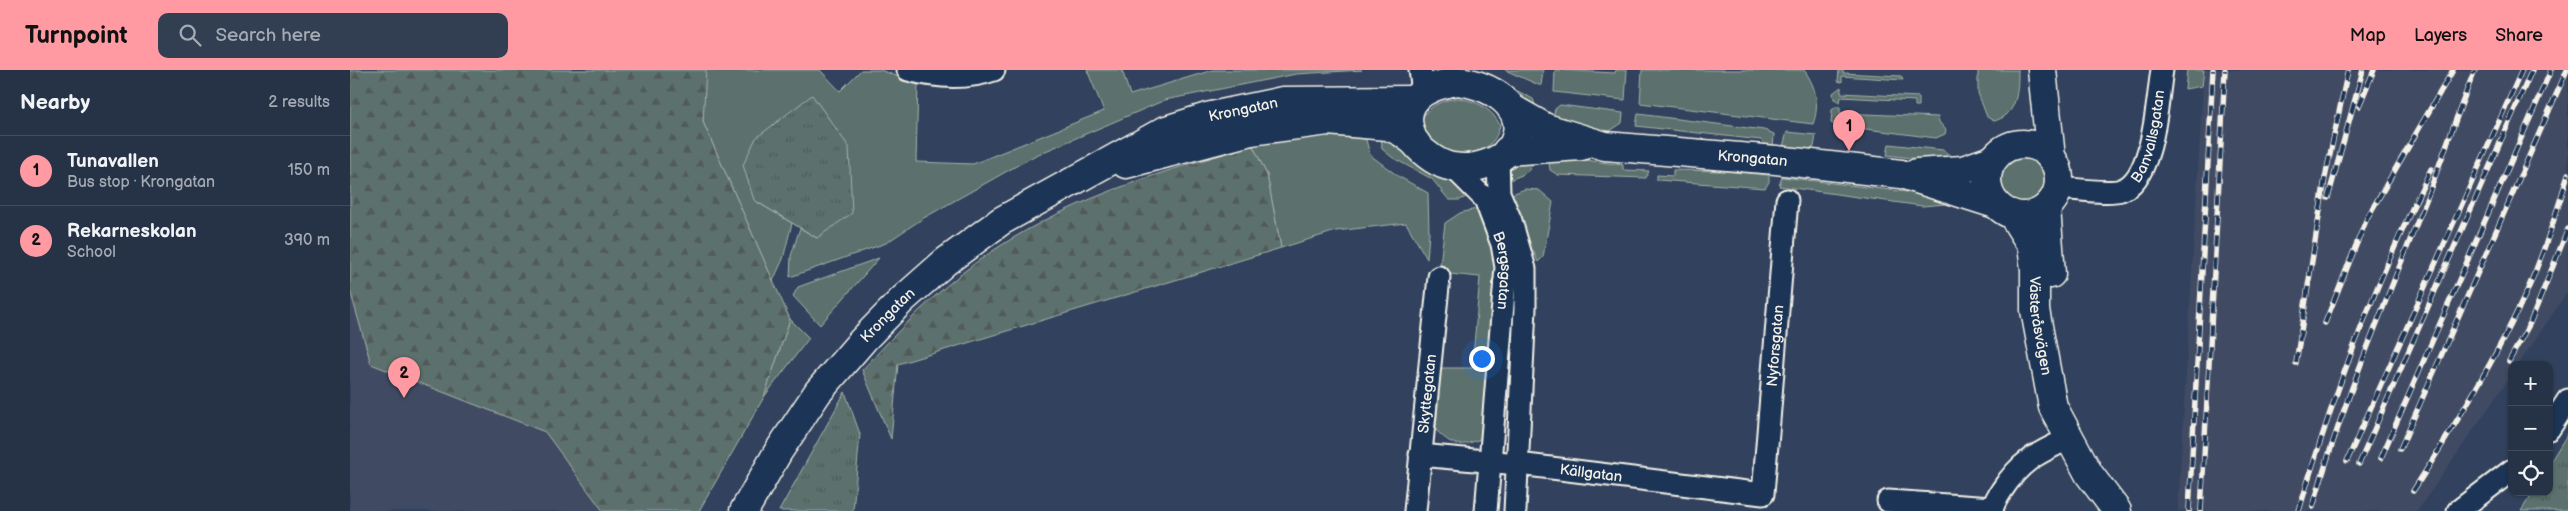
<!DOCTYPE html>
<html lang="en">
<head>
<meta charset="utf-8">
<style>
  :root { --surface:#263246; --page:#323e51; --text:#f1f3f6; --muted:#a4aab3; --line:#424d5f; --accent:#ff9aa2 }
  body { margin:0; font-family:"Balsamiq Sans",sans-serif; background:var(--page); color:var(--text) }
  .controls { position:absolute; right:15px; bottom:15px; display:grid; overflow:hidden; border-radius:10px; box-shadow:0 1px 4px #0004 }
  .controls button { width:45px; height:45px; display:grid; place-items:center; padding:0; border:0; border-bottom:1px solid var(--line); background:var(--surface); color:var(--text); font:25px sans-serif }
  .you { position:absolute; left:1131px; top:288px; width:18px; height:18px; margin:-12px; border:4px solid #fff; border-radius:50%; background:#1a73e8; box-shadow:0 0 0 8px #1a73e833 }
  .badge { display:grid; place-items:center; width:32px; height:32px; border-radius:50%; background:var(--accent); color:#111; font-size:16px; font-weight:700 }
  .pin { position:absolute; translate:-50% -41px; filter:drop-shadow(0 1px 2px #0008) }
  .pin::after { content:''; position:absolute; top:26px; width:18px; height:15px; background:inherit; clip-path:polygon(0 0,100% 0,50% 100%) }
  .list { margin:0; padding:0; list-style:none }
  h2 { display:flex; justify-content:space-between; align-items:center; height:65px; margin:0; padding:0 20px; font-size:21px }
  h2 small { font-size:16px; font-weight:400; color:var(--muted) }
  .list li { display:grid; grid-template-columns:32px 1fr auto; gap:15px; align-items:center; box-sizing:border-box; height:70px; padding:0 20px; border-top:1px solid var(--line) }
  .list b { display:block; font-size:19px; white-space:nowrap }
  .list p { margin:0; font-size:16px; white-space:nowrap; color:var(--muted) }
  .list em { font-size:16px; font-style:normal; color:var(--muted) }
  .icon { flex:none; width:28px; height:28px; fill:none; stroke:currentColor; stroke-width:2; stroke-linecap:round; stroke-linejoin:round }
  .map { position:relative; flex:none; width:2218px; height:441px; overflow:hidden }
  header { display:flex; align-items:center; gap:30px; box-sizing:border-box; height:70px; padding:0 25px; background:var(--accent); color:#111 }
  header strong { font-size:24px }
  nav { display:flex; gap:28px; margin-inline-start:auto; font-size:18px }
  .search { width:350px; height:45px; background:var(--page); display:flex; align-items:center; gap:12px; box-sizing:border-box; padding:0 18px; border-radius:10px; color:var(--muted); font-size:19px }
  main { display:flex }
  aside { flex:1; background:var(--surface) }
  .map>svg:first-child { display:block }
  .built { fill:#414b63 }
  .green { fill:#5b716d; stroke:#a8b1aa }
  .forest { fill:url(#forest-firs); stroke:#a8b1aa }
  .park { fill:url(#park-tufts); stroke:#a8b1aa }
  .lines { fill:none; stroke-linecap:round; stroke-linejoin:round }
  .minor-casing { stroke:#f4f1e8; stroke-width:25 }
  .tertiary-casing { stroke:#f4f1e8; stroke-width:31 }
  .minor { stroke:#1d3557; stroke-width:21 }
  .tertiary { stroke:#1d3557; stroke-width:28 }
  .rail-casing { stroke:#f4f1e8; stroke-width:5.5 }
  .rail { stroke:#1d3557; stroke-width:4; stroke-dasharray:11; stroke-linecap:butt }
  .labels { text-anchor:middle; stroke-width:4; stroke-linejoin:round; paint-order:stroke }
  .street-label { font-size:15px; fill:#f4f1e8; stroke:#1d3557 }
</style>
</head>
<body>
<header>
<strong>Turnpoint</strong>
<div class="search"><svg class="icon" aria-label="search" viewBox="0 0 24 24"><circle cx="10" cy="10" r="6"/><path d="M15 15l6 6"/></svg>Search here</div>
<nav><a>Map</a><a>Layers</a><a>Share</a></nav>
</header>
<main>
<aside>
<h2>Nearby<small>2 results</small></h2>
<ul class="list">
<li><span class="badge">1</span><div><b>Tunavallen</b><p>Bus stop · Krongatan</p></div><em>150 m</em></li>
<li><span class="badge">2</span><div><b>Rekarneskolan</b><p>School</p></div><em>390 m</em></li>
</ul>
</aside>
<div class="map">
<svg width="2218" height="441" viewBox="0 0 2218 441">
  <defs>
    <pattern id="forest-firs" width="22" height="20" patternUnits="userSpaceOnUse" patternTransform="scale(1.25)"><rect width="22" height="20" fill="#5b716d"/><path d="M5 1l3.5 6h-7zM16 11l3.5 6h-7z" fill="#515a58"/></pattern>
    <pattern id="park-tufts" width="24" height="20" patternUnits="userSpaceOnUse" patternTransform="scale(1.25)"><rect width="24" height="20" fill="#5b716d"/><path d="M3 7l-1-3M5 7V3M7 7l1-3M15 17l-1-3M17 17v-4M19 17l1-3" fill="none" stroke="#515a58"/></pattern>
  </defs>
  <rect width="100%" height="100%" fill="#32425e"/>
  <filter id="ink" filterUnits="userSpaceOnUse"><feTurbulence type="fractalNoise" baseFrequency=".02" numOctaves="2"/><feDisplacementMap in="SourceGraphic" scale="10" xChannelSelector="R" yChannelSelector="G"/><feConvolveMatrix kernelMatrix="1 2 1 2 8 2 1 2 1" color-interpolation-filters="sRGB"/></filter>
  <g filter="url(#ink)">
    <!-- built -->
    <g class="built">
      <polygon points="1854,0 2218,0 2218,221 2168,295 2162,295 2162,304 2067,441 1828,441"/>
      <polygon points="0,220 21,294 195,362 253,441 0,441"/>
    </g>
    <!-- green -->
    <g class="green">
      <polygon points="354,0 470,0 490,21 511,0 530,0 568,14 566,92 623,94 754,41 737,0 772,0 780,25 863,0 1012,0 946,4 815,30 684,86 572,149 536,173 440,207 441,186 450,158 467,168 404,130 442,153 433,189 423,211 353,52"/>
      <polygon points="1107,0 1127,0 1183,29 1187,40"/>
      <polygon points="1155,0 1193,0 1191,16"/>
      <polygon points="1205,0 1265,3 1266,0 1277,0 1275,30 1204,22"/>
      <path d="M1292 0H1454C1466 16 1470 35 1463 54L1290 33Z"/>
      <polygon points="1489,0 1493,0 1493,3 1551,6 1553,10 1492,6 1492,12 1488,11"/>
      <path d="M1628 0H1668C1668 20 1668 45 1644 51L1637 47 1628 23Z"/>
      <polygon points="1837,0 1854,0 1852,16 1835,19"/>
      <polygon points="1491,17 1491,23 1569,27 1569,36 1565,36 1565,31 1491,27 1490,32 1484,29 1483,23"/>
      <path d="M1108 28C1128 32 1140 37 1150 55 1142 97 1080 91 1070 52 1079 35 1090 31 1108 28Z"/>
      <polygon points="1210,35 1273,43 1272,53 1260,61 1202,54 1205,39"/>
      <polygon points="1485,37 1490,37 1490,43 1588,47 1589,52 1596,60 1595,64 1586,68 1485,55 1481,53 1482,40"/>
      <polygon points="1288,44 1414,60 1424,64 1423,79 1417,77 1411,70 1286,56"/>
      <polygon points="1014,62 1020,85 1048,106 1078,123 1079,163 1077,189 1056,153 986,161 931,178 917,105 903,76 937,64"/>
      <polygon points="1437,62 1466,65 1464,77 1453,83 1432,80"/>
      <polygon points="1031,64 1095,108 1115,116 1122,124 1110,130 1099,130 1082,109 1043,88 1032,79"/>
      <polygon points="1539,74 1593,80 1601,86 1603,93 1537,85"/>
      <circle cx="1674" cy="111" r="27"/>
      <polygon points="1198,85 1273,95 1273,100 1299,101 1296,108 1208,105 1200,100"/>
      <polygon points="1173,88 1183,92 1179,100 1172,105 1154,112 1161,96"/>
      <polygon points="1323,100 1371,101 1419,105 1419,112 1415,118 1307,110 1307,105 1323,106"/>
      <polygon points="1432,107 1598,127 1596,134 1572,136 1429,116"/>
      <polygon points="1175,119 1189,120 1203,132 1193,187 1188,192 1183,180 1175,176 1157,126"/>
      <path d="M1130 138 1145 178 1150 222 1138 352 1130 369C1109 378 1102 376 1086 360L1090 298H1122L1130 207 1089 203 1095 153 1110 143Z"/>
      <polygon points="529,188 470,255 443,226 448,217"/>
      <polygon points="440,249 459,268 414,327"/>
    </g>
    <!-- forest -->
    <g class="forest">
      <polygon points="0,0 356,0 353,52 440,249 414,327 349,441 253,441 195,362 21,294 0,220"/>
      <path d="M903 76 917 105 931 178 548 294 541 369 512 300C548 261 584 223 628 191 710 132 807 102 903 76Z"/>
    </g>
    <!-- park -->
    <g class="park">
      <polygon points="462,25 499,77 502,143 467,168 404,130 393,95 406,68"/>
      <polygon points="495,322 510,364 503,441 429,441"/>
      <polygon points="2218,363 2218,441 2171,441 2183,422 2199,422 2199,394"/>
    </g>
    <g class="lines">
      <defs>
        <g id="minor">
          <path d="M558 0C587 8 615 10 644 0"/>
          <polyline points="1070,0 1073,21"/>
          <polyline points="1148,88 1149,123 1161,151 1175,199 1175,238 1165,441"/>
          <path id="s1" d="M1103 97 1135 129 1152 174 1156 197 1136 441"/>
          <path id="s2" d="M1709 118C1723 119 1759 124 1771 120 1804 110 1807 30 1812 0"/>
          <polyline points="2199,359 2218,330"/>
          <path id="s3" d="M1070 385 1168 394 1413 424 1437 130"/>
          <polyline points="1538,431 1642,438"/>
          <path id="s4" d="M1065 441 1089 207"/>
          <path d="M1642 441C1643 433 1648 426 1652 420 1672 389 1689 383 1720 368"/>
          <polyline points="2108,441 2162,400"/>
        </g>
        <g id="tertiary">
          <polyline points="1692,0 1701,88"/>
          <path d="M1108 11C1137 14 1181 36 1164 73 1155 92 1122 101 1103 97 1089 95 1074 84 1065 73 1061 66 1059 59 1058 51 1057 23 1084 15 1108 11Z"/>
          <path id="s5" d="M1161 38 1196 58 1255 76 1426 90 1551 104 1645 134"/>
          <circle cx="1673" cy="110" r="36"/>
          <polyline points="1157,81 1231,76"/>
          <polyline points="776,94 901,61 978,51 1038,56 1051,62 1066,73"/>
          <polyline points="1567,103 1613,100 1642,90"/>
          <polyline points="1696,138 1701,204"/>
          <path id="s6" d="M1662 144 1682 176 1685 199V240L1703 337 1739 404 1767 441"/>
          <path id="s7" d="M394 441 428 382 468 322 513 270 552 230 595 192 651 151 816 60 857 47 933 31 1063 30"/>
        </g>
      </defs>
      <!-- minor casing -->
      <use href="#minor" class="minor-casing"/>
      <!-- tertiary casing -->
      <use href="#tertiary" class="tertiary-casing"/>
      <!-- minor -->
      <use href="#minor" class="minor"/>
      <!-- tertiary -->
      <use href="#tertiary" class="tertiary"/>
      <defs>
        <g id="rail">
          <polyline points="2009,36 2024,0"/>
          <polyline points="1978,128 2013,0"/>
          <polyline points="1975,253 2017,148 2103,0"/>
          <polyline points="2159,291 2180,253 2218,159"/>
          <polyline points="1946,293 1975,108 1998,0"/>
          <polyline points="2050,379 2217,0"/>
          <polyline points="2031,388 2201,0"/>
          <polyline points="1997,391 2172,0"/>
          <polyline points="2009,394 2182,0"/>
          <path d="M2063 421C2105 355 2146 289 2178 219 2194 182 2207 142 2218 104"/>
          <path d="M1963 437C1991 336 2032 242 2070 145 2090 97 2105 48 2125 0"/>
          <polyline points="1839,441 1863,0"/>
          <polyline points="1851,441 1875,0"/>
          <path d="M1949 441C1983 323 2027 209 2081 99"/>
        </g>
      </defs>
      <!-- rail casing -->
      <use href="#rail" class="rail-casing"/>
      <!-- rail -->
      <use href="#rail" class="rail"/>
    </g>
  </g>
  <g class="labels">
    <!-- street labels -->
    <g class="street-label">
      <text dy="5" stroke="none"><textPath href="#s7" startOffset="660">Krongatan</textPath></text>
      <text dy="5" stroke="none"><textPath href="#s2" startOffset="126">Banvallsgatan</textPath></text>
      <text dy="5" stroke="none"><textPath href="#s5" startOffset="250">Krongatan</textPath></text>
      <text dy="5" stroke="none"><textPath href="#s1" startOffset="120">Bergsgatan</textPath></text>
      <text dy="5" stroke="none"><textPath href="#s7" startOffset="244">Krongatan</textPath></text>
      <text dy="5" stroke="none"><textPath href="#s6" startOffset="118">Västeråsvägen</textPath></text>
      <text dy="5" stroke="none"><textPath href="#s3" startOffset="494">Nyforsgatan</textPath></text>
      <text dy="5" stroke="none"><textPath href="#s4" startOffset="118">Skyttegatan</textPath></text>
      <text dy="5" stroke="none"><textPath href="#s3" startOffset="172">Källgatan</textPath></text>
    </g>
  </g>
</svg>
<div class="controls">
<button>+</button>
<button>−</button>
<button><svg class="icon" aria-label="locate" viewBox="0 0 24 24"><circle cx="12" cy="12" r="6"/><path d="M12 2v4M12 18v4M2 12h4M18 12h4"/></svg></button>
</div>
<div class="you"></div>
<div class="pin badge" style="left:1499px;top:81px">1</div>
<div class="pin badge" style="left:54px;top:328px">2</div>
</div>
</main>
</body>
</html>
